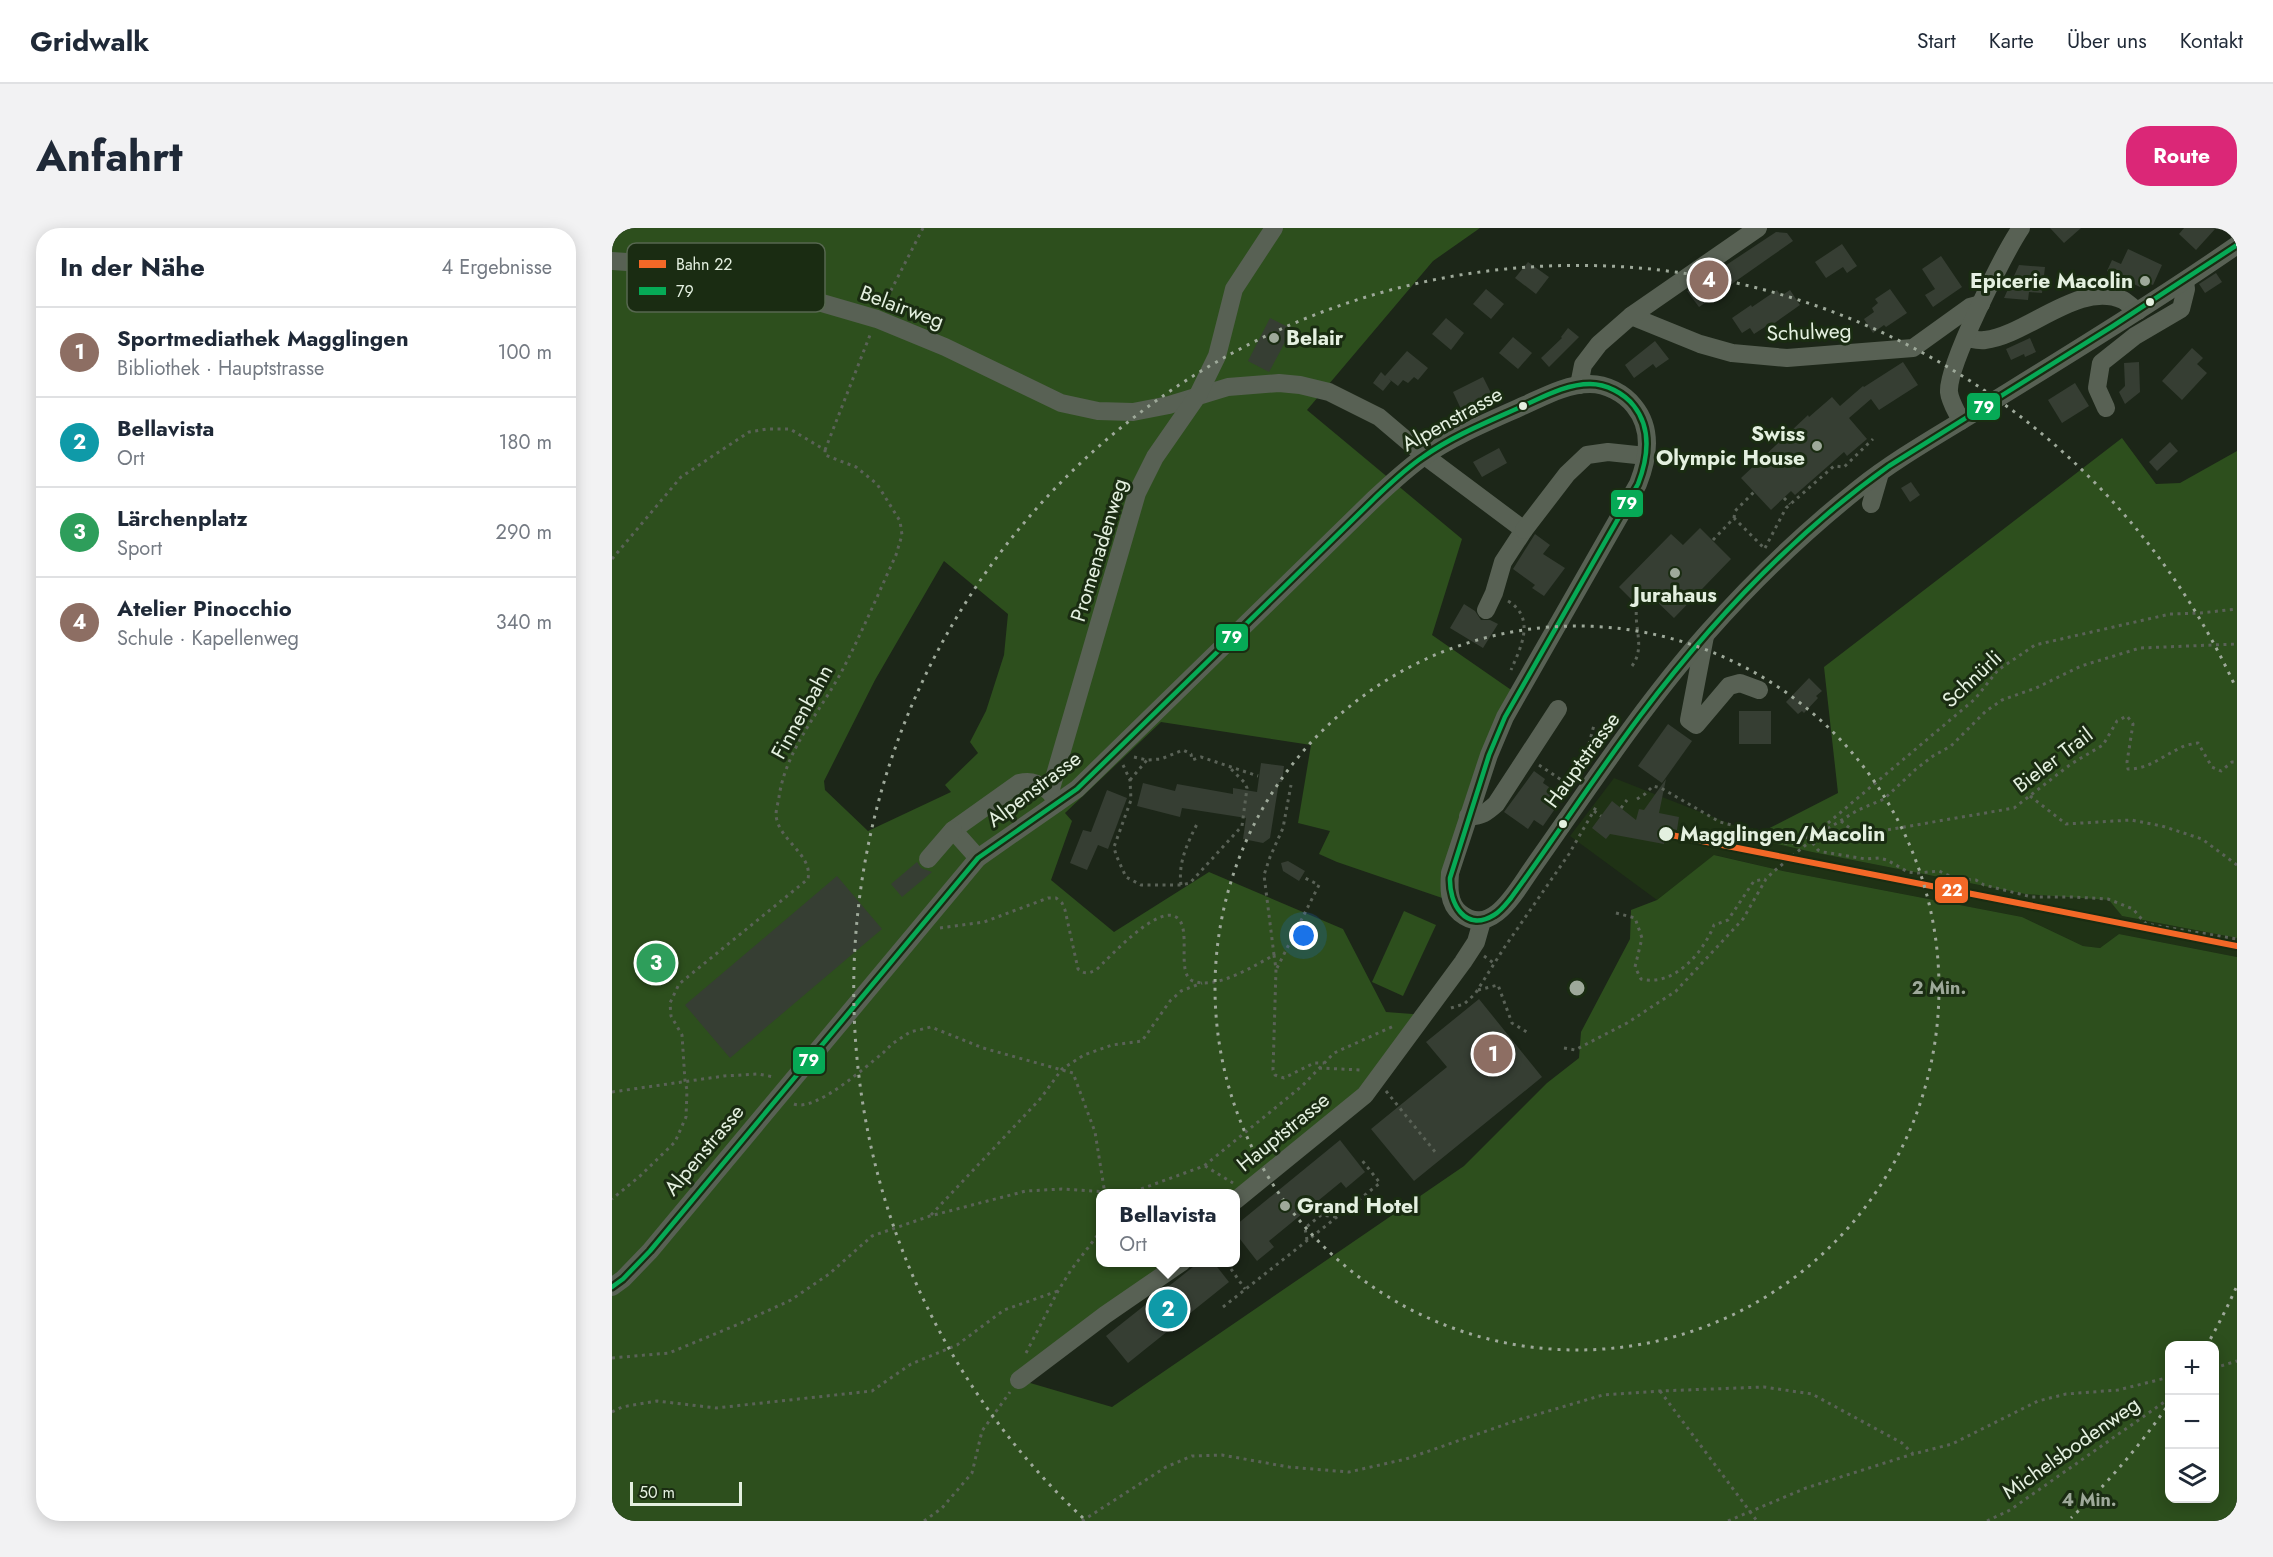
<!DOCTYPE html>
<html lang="de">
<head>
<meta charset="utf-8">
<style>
  :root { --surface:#fff; --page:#f2f2f3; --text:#1f2937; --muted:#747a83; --line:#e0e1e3; --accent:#db2777 }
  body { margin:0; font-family:Jost,sans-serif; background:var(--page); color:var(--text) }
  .controls { position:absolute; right:18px; bottom:18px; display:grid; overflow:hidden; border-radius:12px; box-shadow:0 3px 15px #0003 }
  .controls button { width:54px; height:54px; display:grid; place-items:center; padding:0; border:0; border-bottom:2px solid var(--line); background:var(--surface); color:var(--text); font:30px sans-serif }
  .scale { position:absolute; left:18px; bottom:15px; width:112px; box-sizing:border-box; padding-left:6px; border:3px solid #e4f0e0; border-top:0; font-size:16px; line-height:21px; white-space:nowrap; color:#e4f0e0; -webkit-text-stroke:4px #1a2c12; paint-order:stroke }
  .you { position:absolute; left:692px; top:708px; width:21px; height:21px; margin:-15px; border:4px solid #fff; border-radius:50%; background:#1a73e8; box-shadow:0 0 0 9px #1a73e833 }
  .badge { display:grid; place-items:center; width:39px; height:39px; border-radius:50%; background:var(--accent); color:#fff; font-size:20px; font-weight:700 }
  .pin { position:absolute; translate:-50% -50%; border:3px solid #fff; box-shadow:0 2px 6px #0006 }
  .popup { position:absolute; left:484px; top:961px; width:144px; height:78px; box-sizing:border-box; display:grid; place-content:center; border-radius:12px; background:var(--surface); filter:drop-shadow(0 2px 4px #0005); font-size:20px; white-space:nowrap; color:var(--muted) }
  .popup b { font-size:22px; color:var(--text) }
  .popup::after { content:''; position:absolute; left:50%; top:100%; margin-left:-12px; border:12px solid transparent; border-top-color:var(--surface) }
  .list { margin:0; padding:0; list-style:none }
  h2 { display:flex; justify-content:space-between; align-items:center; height:78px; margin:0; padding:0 24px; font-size:26px }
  h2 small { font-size:20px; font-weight:400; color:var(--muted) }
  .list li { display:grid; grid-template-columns:39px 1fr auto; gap:18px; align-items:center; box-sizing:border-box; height:90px; padding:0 24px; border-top:2px solid var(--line) }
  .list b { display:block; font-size:22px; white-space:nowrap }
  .list p { margin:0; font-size:20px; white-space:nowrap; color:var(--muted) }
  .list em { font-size:20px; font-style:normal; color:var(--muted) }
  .icon { flex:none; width:33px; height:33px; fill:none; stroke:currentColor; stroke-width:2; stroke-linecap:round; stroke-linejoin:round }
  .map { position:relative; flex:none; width:1625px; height:1293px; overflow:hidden; border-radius:24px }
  header { display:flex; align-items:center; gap:36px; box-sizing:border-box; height:84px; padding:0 30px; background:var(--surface); border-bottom:2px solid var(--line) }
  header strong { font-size:28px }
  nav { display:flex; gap:33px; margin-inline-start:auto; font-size:21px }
  .intro { display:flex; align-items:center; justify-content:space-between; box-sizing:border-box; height:144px; padding:0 36px }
  h1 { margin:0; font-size:42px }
  .button { padding:15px 27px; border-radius:24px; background:var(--accent); color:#fff; font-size:21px; font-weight:700 }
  main { display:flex; gap:36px; padding:0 36px }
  aside { flex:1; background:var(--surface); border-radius:24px; box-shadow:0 3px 15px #0003 }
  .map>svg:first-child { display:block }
  .built { fill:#1f3215 }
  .green { fill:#2d4f1d; fill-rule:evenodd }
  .building { fill:#363e33 }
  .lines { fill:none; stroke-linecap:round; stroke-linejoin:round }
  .path { stroke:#5a6257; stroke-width:3; stroke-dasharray:3 4.5; stroke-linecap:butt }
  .minor { stroke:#586154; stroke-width:18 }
  .path-bridge { stroke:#5a6257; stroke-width:3; stroke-dasharray:3 4.5; stroke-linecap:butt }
  .bus-1-casing { stroke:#1a2c12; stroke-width:9 }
  .bus-1 { stroke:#06aa56; stroke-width:4.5 }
  .rail-1-casing { stroke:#1a2c12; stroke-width:10 }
  .rail-1 { stroke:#f36827; stroke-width:6 }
  .ring { fill:none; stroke:#9ea99a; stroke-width:3; stroke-dasharray:3 6 }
  .poi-dot { fill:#9ea99a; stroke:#1a2c12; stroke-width:2 }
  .bus-dot { fill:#e4f0e0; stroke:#1a2c12; stroke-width:2 }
  .labels { text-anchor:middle; stroke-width:6; stroke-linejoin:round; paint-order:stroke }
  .poi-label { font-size:21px; font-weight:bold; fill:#e4f0e0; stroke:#1a2c12; text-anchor:end }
  .street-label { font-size:21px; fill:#e4f0e0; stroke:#1a2c12 }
  .stop-label { font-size:21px; font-weight:bold; fill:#e4f0e0; stroke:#1a2c12; text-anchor:start }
  .key { fill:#1a2c12; stroke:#576750; stroke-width:1.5 }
  .key-label { font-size:16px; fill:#e4f0e0 }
  .centre { fill:#9ea99a; stroke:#1a2c12; stroke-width:3 }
  .ring-label { font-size:18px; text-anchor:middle; font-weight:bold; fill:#9ea99a; stroke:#1a2c12; stroke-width:6; stroke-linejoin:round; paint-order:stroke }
  .line-badge { stroke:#1a2c12; stroke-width:2 }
  .badge-label { font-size:16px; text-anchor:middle; font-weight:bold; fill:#fff }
</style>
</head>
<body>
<header>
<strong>Gridwalk</strong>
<nav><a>Start</a><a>Karte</a><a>Über uns</a><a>Kontakt</a></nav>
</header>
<div class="intro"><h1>Anfahrt</h1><a class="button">Route</a></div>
<main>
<aside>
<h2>In der Nähe<small>4 Ergebnisse</small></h2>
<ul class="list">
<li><span class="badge" style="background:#8d6e63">1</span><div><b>Sportmediathek Magglingen</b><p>Bibliothek · Hauptstrasse</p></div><em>100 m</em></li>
<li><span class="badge" style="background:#0f9aa8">2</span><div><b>Bellavista</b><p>Ort</p></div><em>180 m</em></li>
<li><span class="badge" style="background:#2e9e5b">3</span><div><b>Lärchenplatz</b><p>Sport</p></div><em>290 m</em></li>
<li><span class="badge" style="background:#8d6e63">4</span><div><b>Atelier Pinocchio</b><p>Schule · Kapellenweg</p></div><em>340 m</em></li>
</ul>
</aside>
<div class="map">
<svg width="1625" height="1293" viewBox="0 0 1625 1293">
  <rect width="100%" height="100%" fill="#1c2618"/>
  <!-- built -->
  <polygon class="built" points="1002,550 1139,604 1139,610 1200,624 1413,666 1498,672 1510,688 1625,710 1625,729 1507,706 1488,720 1471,718 1410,689 1171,643 1103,627 1045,672 958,608"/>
  <!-- green -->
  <g class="green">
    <path d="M0 0H868L821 33 695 182 850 311 820 407 905 466 893 489 839 673 725 634 707 626 718 603 686 595 699 517 549 494 453 585 460 593 439 652 502 704 597 644 731 701 774 784 814 787 765 852 624 966H488V1034L570 1035 408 1152 500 1179 852 938 935 855 967 830 969 804 1018 711 1019 682 1045 672 1102 627 1171 643 1410 689 1471 718 1488 720 1507 706 1625 729V1293H0ZM332 333 396 386 392 427 374 483 358 514 366 525 333 557 339 564 256 603 213 562 212 553 263 452ZM1558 1118H1602V1270H1558Z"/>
    <polygon points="1510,210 1544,256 1568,255 1625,223 1625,710 1510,688 1497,672 1413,666 1200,624 1138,610 1226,565 1212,439"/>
    <polygon points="792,683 824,697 791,768 760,754"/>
  </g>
  <!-- building -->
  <g class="building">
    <polygon points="1438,0 1469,0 1452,15"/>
    <polygon points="1572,0 1604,0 1584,22 1567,6"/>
    <polygon points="1164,4 1175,5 1181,13 1087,79 1075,63"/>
    <polygon points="1230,16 1245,38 1235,45 1231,39 1214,50 1203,34"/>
    <polygon points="1516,21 1550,37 1541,57 1532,53 1528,59 1495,43 1500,32 1509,36"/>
    <polygon points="1329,28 1350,59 1321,79 1313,67 1323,61 1310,41"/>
    <polygon points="916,34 937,49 924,66 903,50"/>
    <polygon points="1407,37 1433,39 1430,65 1417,64 1416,72 1392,70"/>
    <polygon points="1604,45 1610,54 1593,65 1587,56"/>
    <polygon points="874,61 892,76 879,91 861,76"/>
    <polygon points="1278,61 1295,85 1274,99 1272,97 1261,105 1252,91 1262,84 1260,80 1266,75 1263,71"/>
    <polygon points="1165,62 1169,68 1178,62 1188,77 1157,99 1156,97 1142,106 1138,100 1130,105 1120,90 1139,77 1140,79"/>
    <polygon points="658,90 680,101 657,144 636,133"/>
    <polygon points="834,90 852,105 839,122 820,106"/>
    <polygon points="956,100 967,109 937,139 929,130 950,110 949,109"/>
    <polygon points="901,109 920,125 906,141 887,125"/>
    <polygon points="1418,110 1424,124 1413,129 1412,126 1399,132 1394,121"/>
    <polygon points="1043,113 1057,131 1044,140 1041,136 1022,150 1013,137"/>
    <polygon points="1580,120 1591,130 1585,136 1595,145 1570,172 1550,153"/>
    <polygon points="795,123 816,140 806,152 802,149 796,155 791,152 786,158 777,151 779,153 771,163 761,155 769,144 773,148"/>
    <polygon points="1291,134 1306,157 1267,182 1259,171 1237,190 1255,211 1235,228 1232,224 1183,267 1179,263 1159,282 1129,250 1196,187 1197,189 1220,169 1228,178 1251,158 1252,159"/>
    <polygon points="1527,134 1528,164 1513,176 1507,164 1513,158 1512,135"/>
    <polygon points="871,149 880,167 849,181 841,164"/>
    <polygon points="1463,155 1477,178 1450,195 1436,172"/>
    <polygon points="1558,214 1566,223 1545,243 1537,234"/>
    <polygon points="887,220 895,235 870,249 861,234"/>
    <polygon points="1299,254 1308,267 1298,274 1289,260"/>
    <polygon points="1088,300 1119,331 1062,390 1038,367 1027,379 1007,359 1059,306 1071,317"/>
    <polygon points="923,306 938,317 931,326 953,340 932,368 920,360 923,357 901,341"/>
    <polygon points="852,376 863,383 869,392 878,392 886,396 871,420 838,400"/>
    <polygon points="1197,450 1210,463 1204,468 1206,470 1192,485 1190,483 1186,486 1174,474"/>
    <rect x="1127" y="483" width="32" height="33"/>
    <polygon points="1056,496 1080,513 1050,555 1026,538"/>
    <polygon points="649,535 672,538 670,554 667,554 658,610 651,615 631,611 634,590 570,580 568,589 525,578 531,555 563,563 565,556 621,566 621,560 645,564"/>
    <polygon points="922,543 933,551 931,555 943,563 936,572 945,578 931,598 922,592 916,601 892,584"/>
    <polygon points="1054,551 1047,585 1067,589 1065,602 1056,600 1052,616 998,606 994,611 980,600 1000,573 1024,592 1027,581 1032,582"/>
    <polygon points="495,562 515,570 496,621 486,617 475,642 458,635 471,602 479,604"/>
    <polygon points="676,633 693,643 687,653 671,643 669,635"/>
    <polygon points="305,634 309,640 320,644 290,669 279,656"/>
    <polygon points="225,648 270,701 118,830 73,777"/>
    <polygon points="867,771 930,849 802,953 759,901 835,839 814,814"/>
    <polygon points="728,912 753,944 734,960 729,954 657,1013 662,1019 645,1033 624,1006 624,997"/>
    <polygon points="586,1035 602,1035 617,1054 516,1135 494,1108"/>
  </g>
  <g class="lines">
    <!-- path -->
    <g class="path">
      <polyline points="272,76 311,0"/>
      <polyline points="213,222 258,107"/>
      <polyline points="1172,270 1178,276"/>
      <polyline points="1122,290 1123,283 1142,264"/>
      <polyline points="1101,312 1122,290 1152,320"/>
      <polyline points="1153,320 1174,280 1222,238 1232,239 1261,211"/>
      <path d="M0 331 69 249 137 204 155 201H178L213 222V227L244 239 265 256 288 293 290 307 284 327C267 364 251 402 232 439 210 482 174 520 167 569 166 575 164 582 164 587 166 612 201 626 196 651L67 756 58 775 59 788 70 807 73 853 75 862 74 889 63 914 28 948 0 971"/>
      <path d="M896 373C924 390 909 419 899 442"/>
      <path d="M1020 438C1034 419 1021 399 1025 377"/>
      <polyline points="522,529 535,532 549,531 571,522 579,526 580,532 589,529 646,548"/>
      <polyline points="511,537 518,552 519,572 502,619 504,627 514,649 529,657 569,657 578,655 630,598 635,560 632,554 617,539"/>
      <polyline points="927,537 954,555 944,569 950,573"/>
      <polyline points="971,538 982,497"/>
      <polyline points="518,552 535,532"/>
      <polyline points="1418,568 1454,596 1519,592 1550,598 1590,611 1625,637"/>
      <polyline points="1025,571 1033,566 1041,558 1049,560 1108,594 1147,604 1172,615 1185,615 1217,596"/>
      <polyline points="1009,580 1015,572"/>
      <polyline points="982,583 989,588"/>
      <path d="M1229 593 1246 607 1402 580 1459 536 1491 517 1505 493 1515 488 1521 496 1515 534 1516 541C1537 541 1549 529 1568 520 1573 517 1580 516 1586 515L1600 539 1609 543 1620 534H1625"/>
      <polyline points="1216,595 1363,471 1386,442 1423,417 1558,386 1588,385 1625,381"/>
      <polyline points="1196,609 1206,622 1211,624 1254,631 1267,630 1275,632 1296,644 1306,645 1327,643 1344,651 1364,652 1372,657 1420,669 1461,669 1496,671 1521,681 1534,696 1625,711"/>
      <path d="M569 657C566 635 575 616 585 596"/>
      <path d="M1004 685 1023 690 1030 710 1023 739 1029 751C1062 759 1091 725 1102 697L1116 692 1142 653 1153 651"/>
      <path d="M328 700 372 694 436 670H444L450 675 453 682 466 741C472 746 476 746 484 742 498 729 545 677 564 689 581 699 563 746 581 753 604 762 642 738 662 727L664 741 661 842 663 847 672 850 702 835H712"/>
      <polyline points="662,727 652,647 658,629 671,600 679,557"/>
      <polyline points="872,728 883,736"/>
      <polyline points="665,740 707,657 693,650"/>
      <polyline points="866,762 886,757 900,795 918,806"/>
      <polyline points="839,780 852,776 863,766 892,720 957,626 984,579"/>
      <polyline points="952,820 963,822 1015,795 1064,763 1131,691 1154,651 1161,644 1207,606 1246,582 1272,571 1304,541 1321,528 1339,518 1374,483 1390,472 1424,460 1469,438 1528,420 1625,416"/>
      <polyline points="707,840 750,842"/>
      <polyline points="774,863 824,925"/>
      <polyline points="0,864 112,848 146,846 162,849"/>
      <path d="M182 876C204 884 253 839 271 825L280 816 298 804 319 799 371 820 461 845 483 904 493 966"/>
      <polyline points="593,938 621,955"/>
      <polyline points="319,987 429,870 450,841 472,827 500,817 530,813 558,773 569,763 590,755"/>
      <polyline points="695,1012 693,1000 709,987 725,989"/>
      <polyline points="619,1041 633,1061"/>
      <polyline points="611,1079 768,955 749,931"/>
      <polyline points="414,1125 446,1063 459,1042 488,1004"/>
      <polyline points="0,1130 57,1125 127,1096 179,1072 217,1046 260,1008 318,988 414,963 450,961 510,965 526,962 592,938 690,858 722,825 784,797"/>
      <polyline points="1602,1140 1625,1133"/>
      <polyline points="1048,1163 1145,1293"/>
      <polyline points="0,1184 10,1179 45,1173 104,1180 260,1163 299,1136 345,1117 392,1082 446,1063"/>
      <polyline points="312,1293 330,1280 360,1245 370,1203 398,1164"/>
      <polyline points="470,1293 554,1239 580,1228 610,1227 677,1239 737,1244 794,1231 906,1192 991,1167 1048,1163 1152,1159 1200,1166 1290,1215 1301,1226 1340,1216 1426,1173 1454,1166 1506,1162 1558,1149"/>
      <polyline points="1116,1293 1194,1260 1301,1226"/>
      <polyline points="1375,1293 1398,1282 1558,1170"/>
    </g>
    <!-- minor -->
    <g class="minor">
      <polyline points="0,33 44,36 141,55 265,91 333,119 449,175 486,183 521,184 557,177 616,159 667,155 688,157 717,164 767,189 813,228 912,302 891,334 882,365 874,382"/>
      <polyline points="1019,88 1088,116 1120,125 1175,130 1301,120 1358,79 1369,76"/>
      <path d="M1354 110C1360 111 1367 113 1373 112 1416 107 1467 52 1511 72 1516 75 1521 80 1526 83"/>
      <polyline points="967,157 971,137 987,116 1019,88 1146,0"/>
      <polyline points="1494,180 1485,160 1489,135 1523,108 1569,81 1574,61 1573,53"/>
      <path d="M1349 193C1345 184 1338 174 1337 164 1335 138 1392 25 1409 0"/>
      <polyline points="1259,276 1268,245"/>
      <polyline points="912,302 955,246 975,227 996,224 1034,228"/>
      <polyline points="1093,408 1077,492 1084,497 1117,458 1128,455 1147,462"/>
      <polyline points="445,575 438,564 525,265 543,229 586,167 605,128 622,61 662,0"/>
      <path d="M856 588C869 589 875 584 884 576L946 481"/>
      <path d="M366 630 341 602 407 555C421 552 427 556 438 564"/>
      <polyline points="316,631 341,602"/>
      <polyline points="624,972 753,867 851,734 864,714 870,693"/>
      <path d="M0 1059 11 1051 38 1023 366 630 465 561 762 271C778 256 793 242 811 229 843 207 878 193 913 177 933 168 955 156 978 156 994 156 1012 165 1022 178 1041 201 1036 231 1026 256L893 489 877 527 838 645C837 659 836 675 848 685 880 711 905 661 921 639 976 561 1032 476 1095 405 1141 353 1192 304 1246 261 1286 229 1332 204 1375 177 1459 125 1544 73 1625 17"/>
      <polyline points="407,1152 493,1087 570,1034"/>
    </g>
    <!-- path-bridge -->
    <polyline class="path-bridge" points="624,967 627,981"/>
    <defs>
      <path id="bus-1" d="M0 1059 11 1051 38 1023 366 630 465 561 762 271C778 256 793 241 811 229 842 207 878 193 913 177 933 168 955 156 978 156 994 156 1012 165 1022 178 1040 201 1036 230 1026 256L893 489 877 527 838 650C837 675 853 705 882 687 889 683 894 676 899 670 943 610 983 548 1028 488 1099 394 1181 306 1277 238L1501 98 1625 17"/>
    </defs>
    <!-- bus-1 casing -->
    <use href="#bus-1" class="bus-1-casing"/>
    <!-- bus-1 -->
    <use href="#bus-1" class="bus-1"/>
    <defs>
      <polyline id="rail-1" points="1054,606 1625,718"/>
    </defs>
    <!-- rail-1 casing -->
    <use href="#rail-1" class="rail-1-casing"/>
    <!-- rail-1 -->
    <use href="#rail-1" class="rail-1"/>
  </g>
  <!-- distance rings -->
  <g class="ring">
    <circle cx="965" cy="760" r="362"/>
    <path d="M1624 1060A724 724 0 0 1 1595 1117M1554 1180A724 724 0 0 1 1459 1290M471 1290A724 724 0 1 1 1624 460"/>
  </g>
  <!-- markers -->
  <g class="poi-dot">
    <circle cx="1533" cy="53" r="6"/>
    <circle cx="662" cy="110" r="6"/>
    <circle cx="1205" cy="218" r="6"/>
    <circle cx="1063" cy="345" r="6"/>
    <circle cx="673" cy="978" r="6"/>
  </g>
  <g class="bus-dot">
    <circle cx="1538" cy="74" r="5"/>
    <circle cx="911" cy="178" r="5"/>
    <circle cx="951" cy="596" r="5"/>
    <circle cx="1054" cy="606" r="8"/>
  </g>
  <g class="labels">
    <!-- poi labels -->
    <g class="poi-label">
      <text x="1521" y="60">Epicerie Macolin</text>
      <text x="674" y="117" text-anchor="start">Belair</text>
      <text x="1193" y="213">Swiss<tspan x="1193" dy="24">Olympic House</tspan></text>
      <text x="1063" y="374" text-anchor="middle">Jurahaus</text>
      <text x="685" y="985" text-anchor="start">Grand Hotel</text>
    </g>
    <!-- street labels -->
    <g class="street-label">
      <text transform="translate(290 79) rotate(20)" y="7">Belairweg</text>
      <text transform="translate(1197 104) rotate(-2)" y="7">Schulweg</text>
      <text transform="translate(840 191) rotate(-29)" y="7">Alpenstrasse</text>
      <text transform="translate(487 322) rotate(-73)" y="7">Promenadenweg</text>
      <text transform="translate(1360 451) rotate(-43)" y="7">Schnürli</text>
      <text transform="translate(190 484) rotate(-61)" y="7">Finnenbahn</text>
      <text transform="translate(970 532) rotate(-54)" y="7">Hauptstrasse</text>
      <text transform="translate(1441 532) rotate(-37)" y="7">Bieler Trail</text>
      <text transform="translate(422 561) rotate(-37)" y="7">Alpenstrasse</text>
      <text transform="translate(671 904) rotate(-39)" y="7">Hauptstrasse</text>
      <text transform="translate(92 922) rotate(-50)" y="7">Alpenstrasse</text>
      <text transform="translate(1459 1220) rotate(-35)" y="7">Michelsbodenweg</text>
    </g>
    <!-- stop labels -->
    <g class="stop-label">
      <text x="1068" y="613">Magglingen/Macolin</text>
    </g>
  </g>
  <!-- legend -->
  <rect x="15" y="15" width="198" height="69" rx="9" class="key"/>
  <rect x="27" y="32" width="27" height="8" fill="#f36827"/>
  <rect x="27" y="59" width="27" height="8" fill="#06aa56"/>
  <g class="key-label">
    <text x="64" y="42">Bahn 22</text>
    <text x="64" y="69">79</text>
  </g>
  <circle cx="965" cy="760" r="9" class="centre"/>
  <g class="ring-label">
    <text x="1327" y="766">2 Min.</text>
    <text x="1477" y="1278">4 Min.</text>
  </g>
  <g class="line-badge">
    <rect x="1354" y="164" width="35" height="29" rx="6" fill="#06aa56"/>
    <rect x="998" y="261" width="34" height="29" rx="6" fill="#06aa56"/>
    <rect x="603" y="395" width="34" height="29" rx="6" fill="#06aa56"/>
    <rect x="1322" y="648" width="35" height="28" rx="6" fill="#f36827"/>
    <rect x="180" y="818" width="34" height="29" rx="6" fill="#06aa56"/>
  </g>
  <g class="badge-label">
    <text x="1372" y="185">79</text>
    <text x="1015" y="281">79</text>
    <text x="620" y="415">79</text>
    <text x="1340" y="668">22</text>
    <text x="197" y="838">79</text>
  </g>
</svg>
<div class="controls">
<button>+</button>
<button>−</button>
<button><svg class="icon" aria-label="layers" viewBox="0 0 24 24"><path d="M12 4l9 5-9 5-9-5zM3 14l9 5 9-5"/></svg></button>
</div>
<div class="scale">50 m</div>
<div class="you"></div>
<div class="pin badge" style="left:881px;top:826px;background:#8d6e63">1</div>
<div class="pin badge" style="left:556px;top:1081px;background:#0f9aa8">2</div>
<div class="popup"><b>Bellavista</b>Ort</div>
<div class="pin badge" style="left:44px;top:735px;background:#2e9e5b">3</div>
<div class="pin badge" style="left:1097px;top:52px;background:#8d6e63">4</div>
</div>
</main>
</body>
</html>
